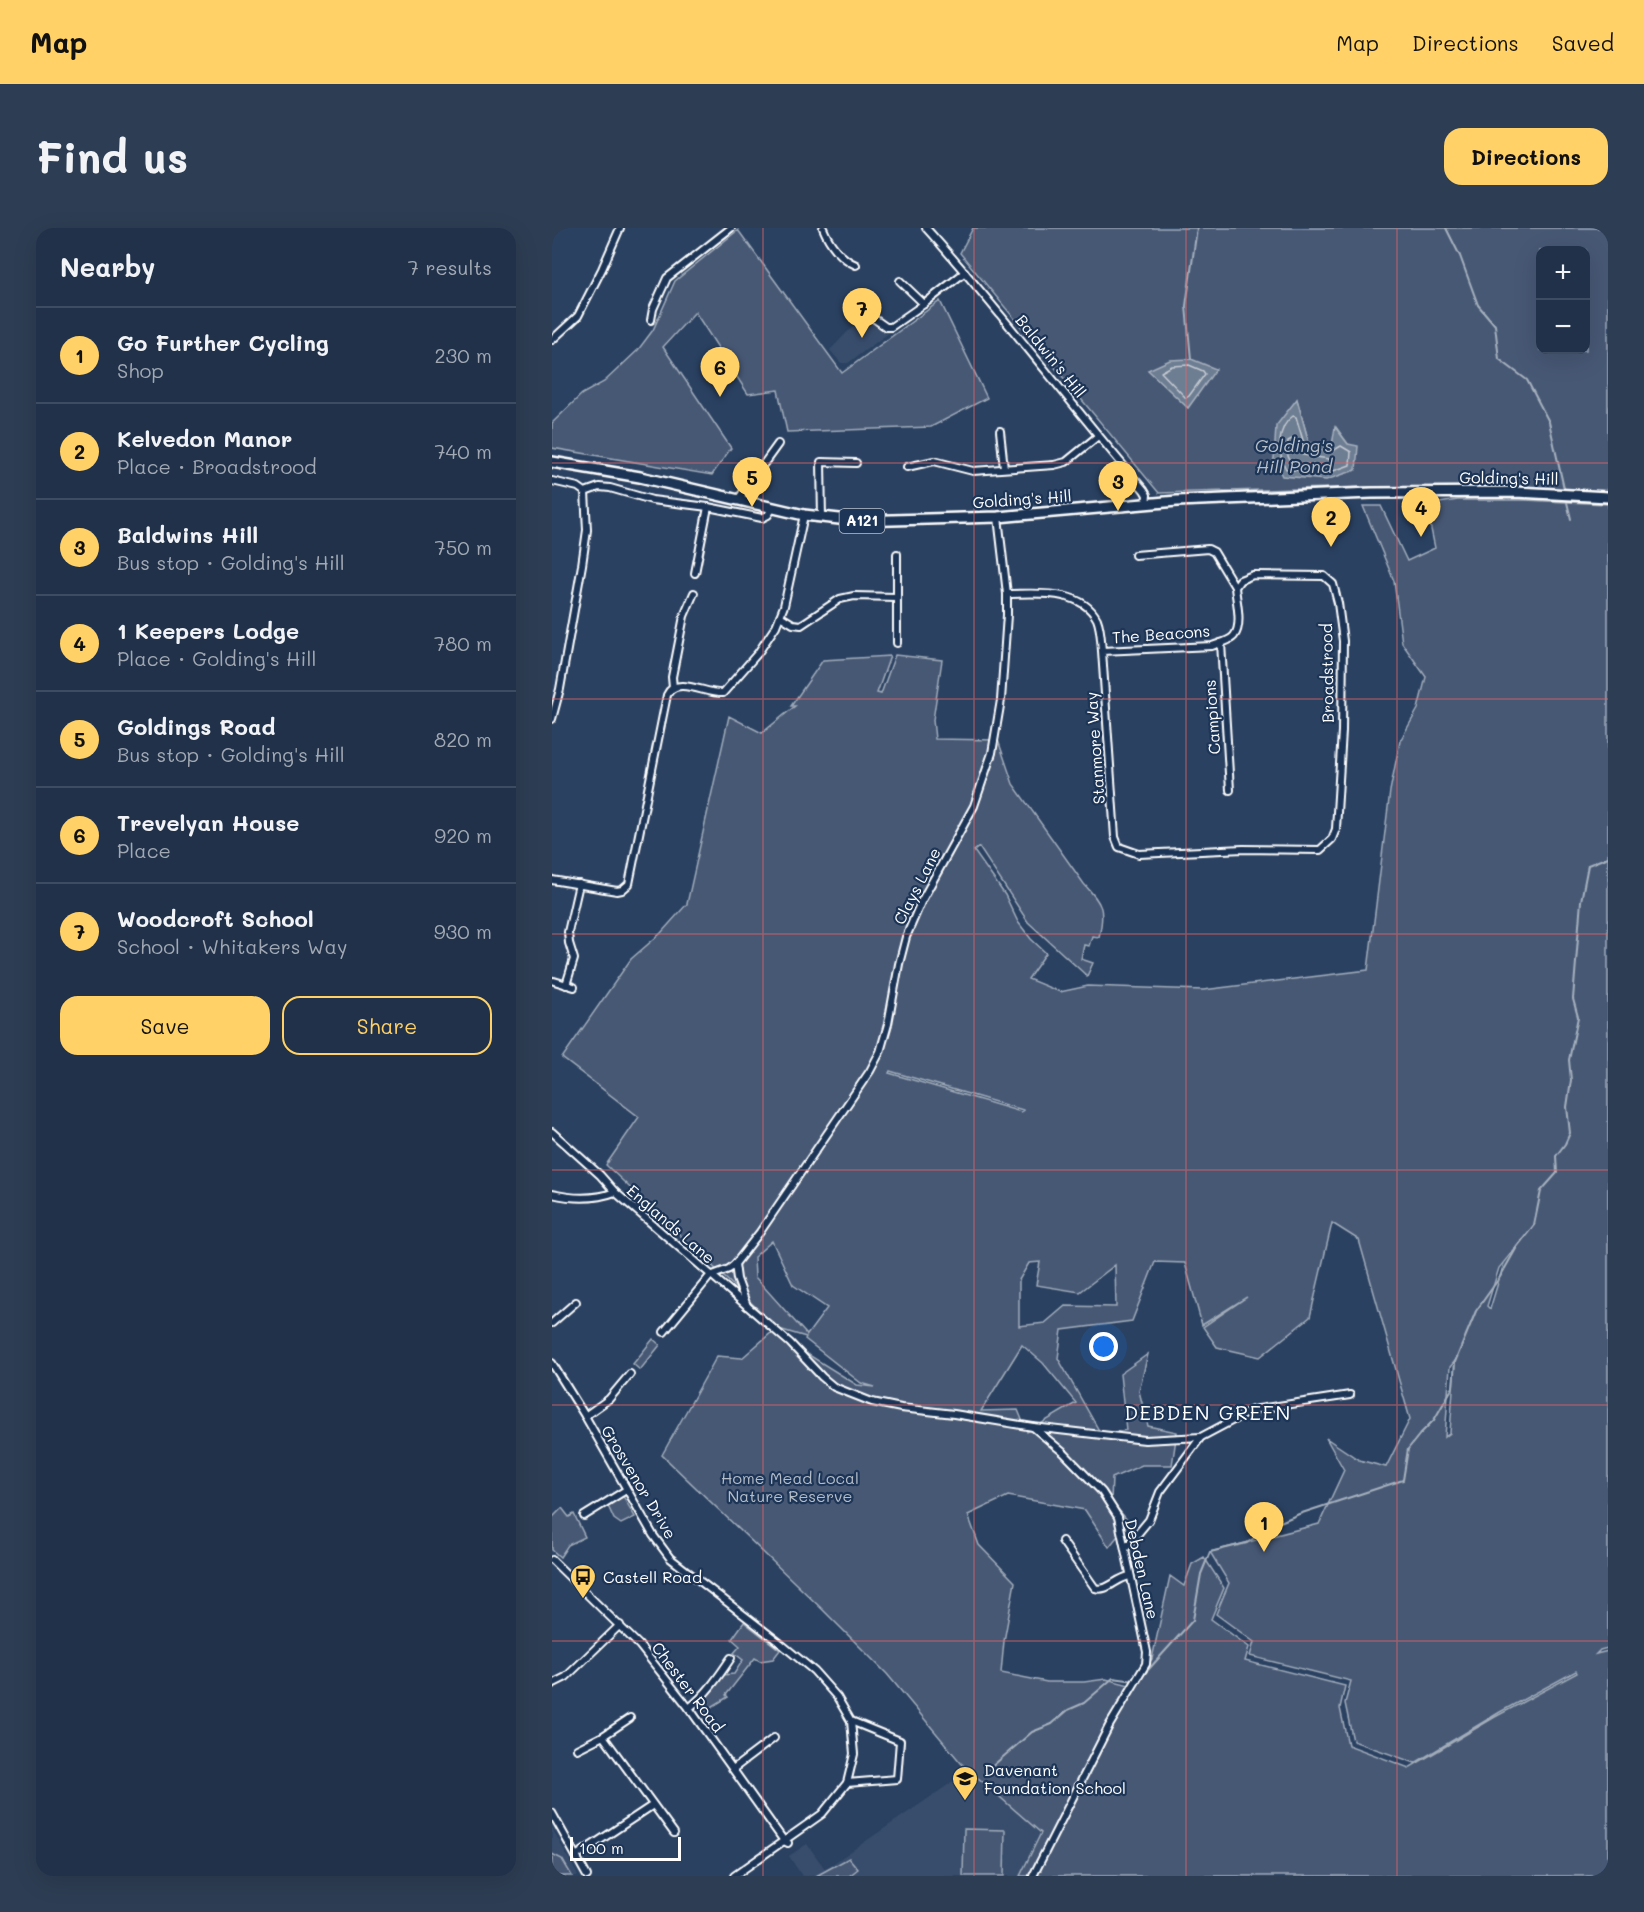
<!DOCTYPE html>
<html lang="en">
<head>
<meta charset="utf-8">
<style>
  :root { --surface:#203149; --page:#2d3d53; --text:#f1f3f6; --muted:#a2a9b4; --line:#3d4c61; --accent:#ffd166 }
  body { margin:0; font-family:Mali,sans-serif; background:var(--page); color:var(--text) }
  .controls { position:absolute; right:18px; top:18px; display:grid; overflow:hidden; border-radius:12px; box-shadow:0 6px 24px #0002 }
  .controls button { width:54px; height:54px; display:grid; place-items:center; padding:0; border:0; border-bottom:2px solid var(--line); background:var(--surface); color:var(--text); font:30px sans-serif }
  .scale { position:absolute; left:18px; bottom:15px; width:111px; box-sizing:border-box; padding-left:6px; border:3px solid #fff; border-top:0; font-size:16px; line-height:21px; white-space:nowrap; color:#fff; -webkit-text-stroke:4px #1d3557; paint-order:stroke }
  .you { position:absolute; left:552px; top:1119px; width:21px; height:21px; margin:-15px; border:4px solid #fff; border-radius:50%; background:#1a73e8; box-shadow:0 0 0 9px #1a73e833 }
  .badge { display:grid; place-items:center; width:39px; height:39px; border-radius:50%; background:var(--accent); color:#111; font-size:20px; font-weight:700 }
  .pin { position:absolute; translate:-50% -50px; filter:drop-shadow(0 2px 3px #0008) }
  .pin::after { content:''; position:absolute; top:32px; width:21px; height:18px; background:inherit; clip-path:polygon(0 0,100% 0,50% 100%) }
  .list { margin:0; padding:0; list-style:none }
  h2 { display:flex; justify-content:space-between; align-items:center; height:78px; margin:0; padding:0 24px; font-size:26px }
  h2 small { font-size:20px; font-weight:400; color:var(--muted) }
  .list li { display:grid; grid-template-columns:39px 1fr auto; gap:18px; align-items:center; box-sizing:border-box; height:96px; padding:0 24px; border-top:2px solid var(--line) }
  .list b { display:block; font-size:22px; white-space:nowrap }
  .list p { margin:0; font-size:20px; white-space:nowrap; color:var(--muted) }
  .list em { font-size:20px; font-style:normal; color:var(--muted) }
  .actions { display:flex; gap:12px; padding:18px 24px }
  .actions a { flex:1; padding:14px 0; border:2px solid var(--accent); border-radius:18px; text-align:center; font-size:21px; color:var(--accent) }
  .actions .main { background:var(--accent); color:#111 }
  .map { position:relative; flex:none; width:1056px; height:1648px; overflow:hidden; border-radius:18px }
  header { display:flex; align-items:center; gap:36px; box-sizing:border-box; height:84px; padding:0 30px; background:var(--accent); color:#111 }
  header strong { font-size:28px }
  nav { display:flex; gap:33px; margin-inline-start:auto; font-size:21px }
  .intro { display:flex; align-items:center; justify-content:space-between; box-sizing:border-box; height:144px; padding:0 36px }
  h1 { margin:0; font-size:42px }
  .button { padding:15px 27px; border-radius:18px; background:var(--accent); color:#111; font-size:21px; font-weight:700 }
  main { display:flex; gap:36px; padding:0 36px }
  aside { flex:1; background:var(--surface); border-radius:18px; box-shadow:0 6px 24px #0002 }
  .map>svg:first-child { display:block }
  .built { fill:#394e6c }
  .green { fill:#465975; stroke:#a2acba; stroke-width:1.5; fill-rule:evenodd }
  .water { fill:#6d7d92; stroke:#a7b1be; stroke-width:1.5 }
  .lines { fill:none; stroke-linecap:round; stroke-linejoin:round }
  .shore { stroke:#c5cbd3; stroke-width:1.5 }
  .stream { stroke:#a7b1be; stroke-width:2 }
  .minor-casing { stroke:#fff; stroke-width:10 }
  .primary-casing { stroke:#fff; stroke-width:14 }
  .minor { stroke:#1d3557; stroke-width:6 }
  .primary { stroke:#1d3557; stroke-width:9 }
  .grid { fill:none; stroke:#e26868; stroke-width:1.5; stroke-opacity:0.55 }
  .labels { text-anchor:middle; stroke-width:4.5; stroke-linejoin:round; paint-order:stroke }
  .shield { fill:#1d3557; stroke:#bbc2cd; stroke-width:1.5 }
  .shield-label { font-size:15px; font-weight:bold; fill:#fff }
  .street-label { font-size:16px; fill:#fff; stroke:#1d3557 }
  .park-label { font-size:16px; fill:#b5bdc8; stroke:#1d3557 }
  .poi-label { font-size:16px; fill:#fff; stroke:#1d3557; text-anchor:start }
  .water-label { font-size:18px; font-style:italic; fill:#b6bec8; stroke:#1d3557 }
  .quarter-label { font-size:20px; letter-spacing:1.5px; fill:#fff; stroke:#1d3557 }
</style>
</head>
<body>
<header>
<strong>Map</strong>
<nav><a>Map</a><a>Directions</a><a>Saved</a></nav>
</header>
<div class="intro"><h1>Find us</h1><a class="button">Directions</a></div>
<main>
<aside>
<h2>Nearby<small>7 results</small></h2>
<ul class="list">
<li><span class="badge">1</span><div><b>Go Further Cycling</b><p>Shop</p></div><em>230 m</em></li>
<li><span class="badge">2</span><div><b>Kelvedon Manor</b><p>Place · Broadstrood</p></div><em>740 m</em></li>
<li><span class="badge">3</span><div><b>Baldwins Hill</b><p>Bus stop · Golding's Hill</p></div><em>750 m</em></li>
<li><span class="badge">4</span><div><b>1 Keepers Lodge</b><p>Place · Golding's Hill</p></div><em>780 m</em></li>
<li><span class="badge">5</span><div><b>Goldings Road</b><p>Bus stop · Golding's Hill</p></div><em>820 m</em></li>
<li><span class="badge">6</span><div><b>Trevelyan House</b><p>Place</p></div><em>920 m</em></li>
<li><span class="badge">7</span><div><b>Woodcroft School</b><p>School · Whitakers Way</p></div><em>930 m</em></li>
</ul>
<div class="actions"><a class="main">Save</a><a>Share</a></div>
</aside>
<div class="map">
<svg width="1056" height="1648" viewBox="0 0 1056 1648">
  <rect width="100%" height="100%" fill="#2a4161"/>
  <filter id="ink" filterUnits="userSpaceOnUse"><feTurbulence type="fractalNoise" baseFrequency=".0167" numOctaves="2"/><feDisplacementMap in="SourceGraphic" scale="12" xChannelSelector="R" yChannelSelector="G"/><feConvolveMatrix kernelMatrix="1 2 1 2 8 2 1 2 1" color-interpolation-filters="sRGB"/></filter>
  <g filter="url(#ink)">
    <!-- built -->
    <g class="built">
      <polygon points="315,84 338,104 296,135 289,135 278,122"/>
      <polygon points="418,1542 490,1606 468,1648 250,1648 237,1628 255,1616 273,1641"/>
      <polygon points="0,1600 26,1648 0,1648"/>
    </g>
    <!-- green -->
    <g class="green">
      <path d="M421 0H1056V265L964 261 811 259 607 265 408 25ZM988 22H1034V122H988ZM745 172 757 215 780 218 784 199 796 216 722 231Z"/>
      <polygon points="186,2 290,145 388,73 435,170 379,199 235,204 226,162 196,166 143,84 111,119 179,220 160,247 0,220 0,195 30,166 52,154 86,122 101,102 123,53"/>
      <path d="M906 272H973L1056 276V1420L1048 1422 1044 1426 1056 1423V1648H468L489 1605 409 1535 335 1446 270 1381 110 1227 165 1128 190 1130 220 1104 305 1157 323 1159 309 1155 253 1111 254 1109 227 1101 54 937 87 889 10 830 79 731 109 705 135 676 177 488 210 505 243 478H239L271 432 338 428 325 465 329 466 343 427 390 432 381 492 383 511 446 512 461 556 532 656C551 677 553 681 547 709L540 708 537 718 532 717 529 731 541 735 535 748 476 694 427 619 422 623 453 667 466 694 479 711 494 725 476 751 508 764 536 758 651 762 816 742 838 563 848 513 866 481 874 449 850 415 842 353 811 278H829L855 333 883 320 874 277ZM338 843 471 882V883L469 884 337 845ZM780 995 807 1012 858 1191 834 1239 807 1232 774 1210 792 1242 767 1296 658 1324 677 1355 664 1386 702 1414 698 1428 799 1453 793 1475 801 1513 863 1535 948 1484 1024 1443 1025 1445 943 1489 857 1540 796 1517 788 1480 793 1458 693 1433 697 1419 659 1391 672 1360 652 1329 640 1336 632 1358 618 1348 600 1431 581 1458 554 1451 532 1454H495L449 1445 452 1413 463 1354 427 1317 416 1287 456 1268 533 1282 557 1319 577 1294 559 1273 560 1250 590 1237H620L625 1204 596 1198 587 1163 596 1126 568 1146 574 1202 549 1206 506 1130 510 1102 580 1093 603 1034 633 1035 650 1097 695 1069 651 1099 665 1119 708 1129 758 1089ZM983 996 952 1035 938 1081 935 1078 947 1040ZM220 1013 241 1057 275 1080 255 1107 203 1049 202 1029ZM488 1034 484 1057 528 1064 563 1037 564 1079 513 1078 493 1095 467 1098V1052L477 1035ZM470 1117 491 1135 524 1175 475 1204 466 1182 429 1183ZM903 1133 898 1205 893 1209 898 1139Z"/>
      <polygon points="101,1111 108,1117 88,1142 81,1136"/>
      <polygon points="71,1268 83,1289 69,1296 62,1291 56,1278"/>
      <polygon points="10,1280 17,1289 22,1286 33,1309 16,1317 8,1329 0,1322 0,1290"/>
      <polygon points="192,1394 228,1422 221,1431 208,1433 203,1430 174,1467 176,1469 153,1483 148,1475 170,1447 182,1446 191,1432 182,1425 188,1418 180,1411"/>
      <polygon points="412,1601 453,1602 452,1648 411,1648"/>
      <polygon points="0,1626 10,1631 20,1648 0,1648"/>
      <polygon points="297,1630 306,1641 297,1648 264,1648"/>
    </g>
    <!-- water -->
    <g class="water">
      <polygon points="639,131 664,141 636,180 596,142 618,132"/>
      <polygon points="745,171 757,215 780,218 783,199 796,216 806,218 804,242 774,252 730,248 722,231 724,198"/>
    </g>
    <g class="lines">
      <!-- shore -->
      <g class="shore">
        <polygon points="637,137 651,143 653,146 637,168 634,170 609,144 620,138"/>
        <path d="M741 188 744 189 753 219 779 224 789 218 799 224 798 237 773 246 734 241C725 225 725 199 741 188Z"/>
        <polygon points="740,211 745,222 751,227 777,231 778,236 772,238 739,235 736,228 736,213"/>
      </g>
      <!-- stream -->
      <g class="stream">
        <polyline points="894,0 908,28 926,77 943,97 947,131 975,152 997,194 1013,265"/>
        <polyline points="639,131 634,78 645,0"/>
        <polyline points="1014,270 1019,291"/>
        <polyline points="588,1451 641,1392 649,1346 658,1324 695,1315 719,1298 747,1286 851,1252 856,1221 868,1206 882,1192 901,1159 903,1134 924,1083 948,1049 965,1019 982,997 989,963 1005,945 1004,928 1013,916 1018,905 1015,879 1019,852 1017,832 1026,789 1021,771 1029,673 1036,637 1056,629"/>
        <polyline points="437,1541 480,1504 500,1496 516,1482 532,1475 561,1450 583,1453"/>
      </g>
      <defs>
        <g id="minor">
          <path d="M271 0C277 15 289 31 304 37"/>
          <path d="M374 0C450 84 518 176 592 262L595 267 594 276"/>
          <polyline points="348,53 372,76"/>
          <polyline points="300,75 334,99 339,99 372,76 413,44"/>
          <polyline points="99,92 101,81 115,50 179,0"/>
          <polyline points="0,112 26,88 50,41 68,0"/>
          <polyline points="448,203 452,240"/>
          <polyline points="355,239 382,233 421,243 502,237 514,234 546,208"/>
          <polyline points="0,253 26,259 33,264 47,259 58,260 100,272 156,279 210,290 216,287 220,281"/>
          <polyline points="185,273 226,216"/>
          <polyline points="270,290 269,234 304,235"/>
          <polyline points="583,327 656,321 662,324 683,359"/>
          <polyline points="143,345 156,279"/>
          <path d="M455 366C483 366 529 360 545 391 549 401 549 413 550 423L563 609 567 619 587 626 691 621 768 622 780 611 784 601 790 503 791 413 786 375 781 356 772 348 701 347 688 352 683 359C684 372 691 397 682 408 677 414 667 415 660 418L550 423"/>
          <polyline points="228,388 241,396 249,397 288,371 302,368 344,369"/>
          <polyline points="345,415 345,326"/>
          <polyline points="669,415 678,562"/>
          <polyline points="121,460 120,449 132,388 142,365"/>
          <polyline points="0,491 8,461 30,337 35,302 33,264"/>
          <path d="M0 652 65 663 70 662 77 656 115 467C124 447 155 467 171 465L206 425 224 398 232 378 252 287"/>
          <polyline points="2,753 22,759"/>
          <polyline points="14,757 22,731 17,715 16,704 27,656"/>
          <polyline points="0,904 48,947 63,964 238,1115 270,1149 282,1159 320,1174 349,1180 402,1186 481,1199 512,1225 550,1264 566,1289 595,1424 594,1436 557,1498 481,1648"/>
          <path d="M0 966C21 971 42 972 63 964"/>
          <polyline points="183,1036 185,1051 195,1078"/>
          <polyline points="0,1095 24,1074"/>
          <polyline points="112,1104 158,1048 177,1041 183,1036 208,1004 318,843 328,824 336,796 347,736 354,709 369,674 422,578 440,525 449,472 455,387 455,366 446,289"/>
          <polyline points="0,1135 33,1188 101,1307 118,1330 228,1415 262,1443 285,1469 299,1493 302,1526 295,1555 270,1586 182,1648"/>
          <polyline points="33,1188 57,1171 78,1146"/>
          <polyline points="481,1199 593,1212 649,1209"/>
          <polyline points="32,1288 74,1262"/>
          <path d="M510 1313 543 1360C556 1364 564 1350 578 1348"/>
          <polyline points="573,1321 597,1292 608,1264 649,1209 700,1182 798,1167"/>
          <polyline points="0,1332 87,1417 137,1480 232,1613 236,1615"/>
          <polyline points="0,1456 14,1449 68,1397"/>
          <path d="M137 1480C154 1467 167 1448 179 1430"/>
          <polyline points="51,1508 122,1605"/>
          <polyline points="25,1521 51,1508 78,1490"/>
          <polyline points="181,1541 222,1510"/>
          <polyline points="295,1555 345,1551 348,1513 299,1493"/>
          <polyline points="0,1585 35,1648"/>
          <polyline points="24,1628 101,1577"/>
        </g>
        <polyline id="primary" points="0,234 88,249 252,287 305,293 446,289 625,273 820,265 964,264 1056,269"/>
      </defs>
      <!-- minor casing -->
      <use href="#minor" class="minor-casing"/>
      <!-- primary casing -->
      <use href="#primary" class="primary-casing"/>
      <!-- minor -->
      <use href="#minor" class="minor"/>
      <!-- primary -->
      <use href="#primary" class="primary"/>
    </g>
  </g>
  <!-- grid -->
  <path class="grid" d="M211 0V1648M422 0V1648M634 0V1648M845 0V1648M0 235H1056M0 471H1056M0 706H1056M0 942H1056M0 1177H1056M0 1413H1056"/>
  <!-- icons -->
  <defs>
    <symbol id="bus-pin" viewBox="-11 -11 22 30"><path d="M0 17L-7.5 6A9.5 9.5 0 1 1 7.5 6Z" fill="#ffd166" stroke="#1d3557"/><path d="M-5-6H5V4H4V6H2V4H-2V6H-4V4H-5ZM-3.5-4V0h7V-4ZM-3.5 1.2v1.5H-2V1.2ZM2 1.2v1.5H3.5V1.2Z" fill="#111"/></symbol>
    <symbol id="school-pin" viewBox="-11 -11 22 30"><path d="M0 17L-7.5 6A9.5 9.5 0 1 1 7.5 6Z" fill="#ffd166" stroke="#1d3557"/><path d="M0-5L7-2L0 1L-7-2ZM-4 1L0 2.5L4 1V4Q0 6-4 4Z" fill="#111"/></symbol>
  </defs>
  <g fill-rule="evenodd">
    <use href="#bus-pin" x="16" y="1334" width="30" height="40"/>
    <use href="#school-pin" x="398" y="1536" width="30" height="40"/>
  </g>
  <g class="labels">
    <!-- shield labels -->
    <rect class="shield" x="287.5" y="281" width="45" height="24" rx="4.5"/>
    <g class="shield-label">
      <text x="310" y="298">A121</text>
    </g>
    <!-- street labels -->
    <g class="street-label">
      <text transform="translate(499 128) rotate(51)" y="6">Baldwin's Hill</text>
      <text transform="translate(957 250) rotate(1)" y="6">Golding's Hill</text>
      <text transform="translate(470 271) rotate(-4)" y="6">Golding's Hill</text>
      <text transform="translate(609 406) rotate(-4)" y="6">The Beacons</text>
      <text transform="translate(775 445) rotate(-91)" y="6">Broadstrood</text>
      <text transform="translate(660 489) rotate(-94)" y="6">Campions</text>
      <text transform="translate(543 520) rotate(-94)" y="6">Stanmore Way</text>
      <text transform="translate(365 658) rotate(-63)" y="6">Clays Lane</text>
      <text transform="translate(119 996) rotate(41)" y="6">Englands Lane</text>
      <text transform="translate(87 1254) rotate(59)" y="6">Grosvenor Drive</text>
      <text transform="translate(590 1341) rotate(77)" y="6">Debden Lane</text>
      <text transform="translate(136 1459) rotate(53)" y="6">Chester Road</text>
    </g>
    <!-- park labels -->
    <g class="park-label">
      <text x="238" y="1256">Home Mead Local<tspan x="238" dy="18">Nature Reserve</tspan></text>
    </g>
    <!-- poi labels -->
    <g class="poi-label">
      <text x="51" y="1355">Castell Road</text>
      <text x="432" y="1548">Davenant<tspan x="432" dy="18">Foundation School</tspan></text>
    </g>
    <!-- water labels -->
    <g class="water-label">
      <text x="742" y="224">Golding's<tspan x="742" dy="21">Hill Pond</tspan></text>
    </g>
    <!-- quarter labels -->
    <g class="quarter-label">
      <text x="656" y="1192">DEBDEN GREEN</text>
    </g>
  </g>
</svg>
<div class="controls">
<button>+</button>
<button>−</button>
</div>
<div class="scale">100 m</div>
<div class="you"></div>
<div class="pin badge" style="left:712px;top:1324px">1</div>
<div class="pin badge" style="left:779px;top:319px">2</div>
<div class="pin badge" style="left:566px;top:283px">3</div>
<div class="pin badge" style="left:869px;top:309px">4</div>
<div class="pin badge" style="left:200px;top:279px">5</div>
<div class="pin badge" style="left:168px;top:169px">6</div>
<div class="pin badge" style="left:310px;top:110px">7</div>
</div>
</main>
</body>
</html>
